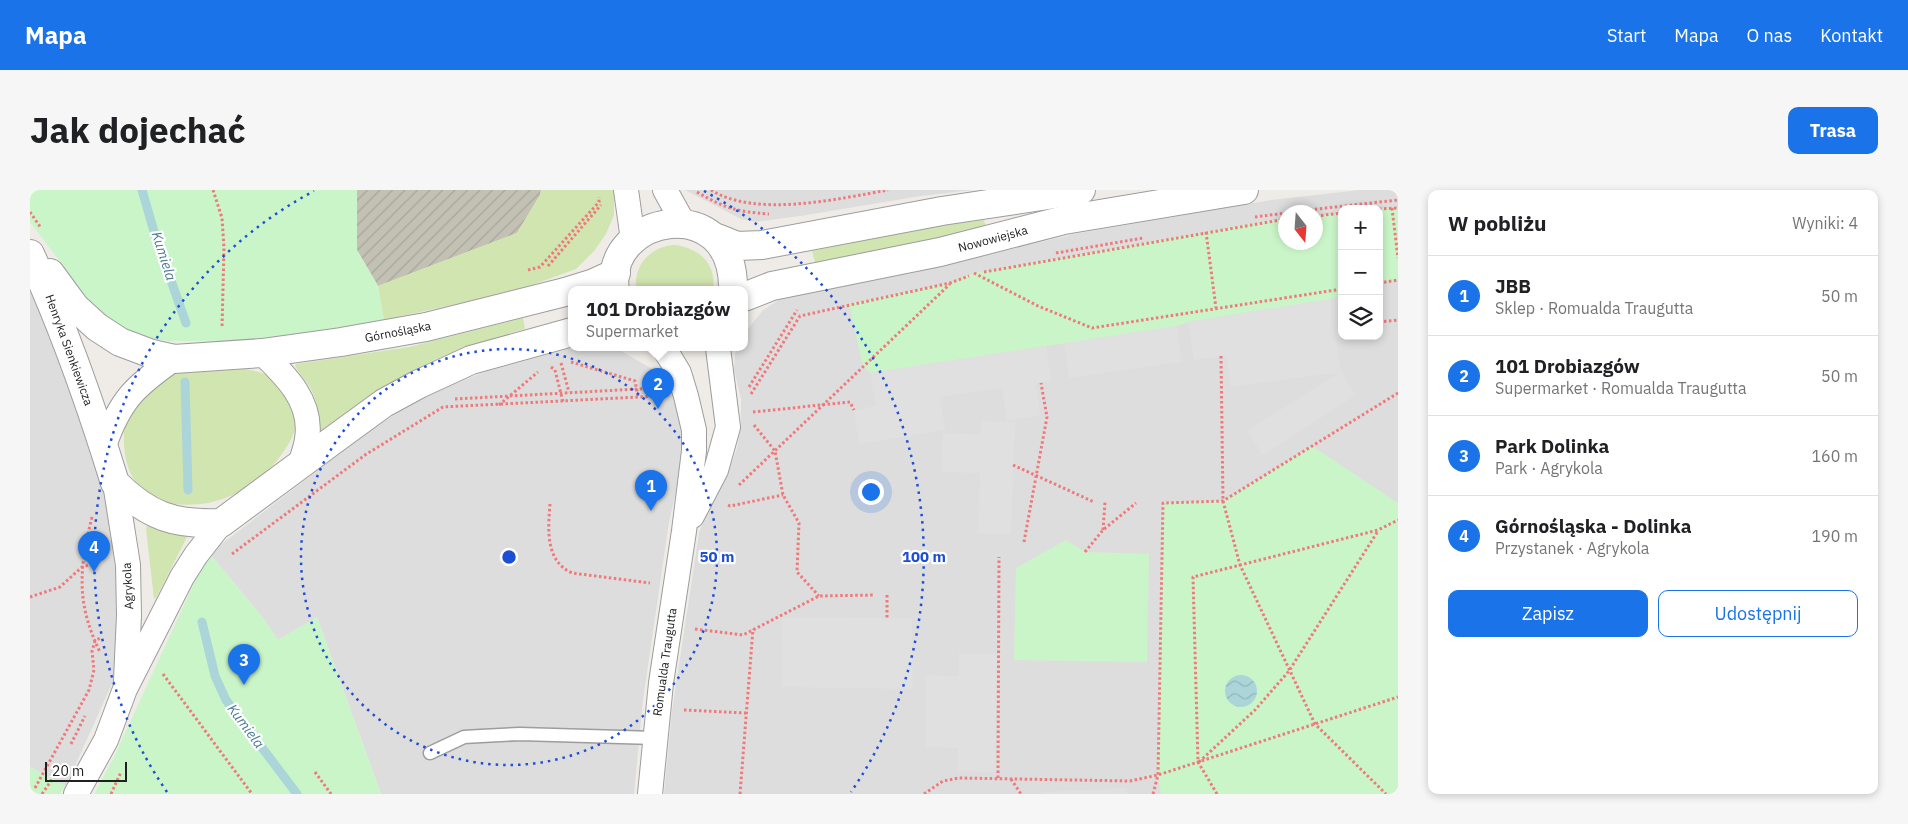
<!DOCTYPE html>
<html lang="pl">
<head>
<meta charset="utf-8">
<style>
  :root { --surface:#fff; --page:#f6f6f6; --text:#202124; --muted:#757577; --line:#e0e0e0; --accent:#1a73e8 }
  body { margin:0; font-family:"IBM Plex Sans",sans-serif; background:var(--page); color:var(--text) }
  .controls { position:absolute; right:15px; top:15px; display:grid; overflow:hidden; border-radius:10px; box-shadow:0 2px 8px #0003 }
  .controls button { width:45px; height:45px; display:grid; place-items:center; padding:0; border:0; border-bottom:1px solid var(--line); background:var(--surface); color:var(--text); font:25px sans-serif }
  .compass { position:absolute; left:1248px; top:15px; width:45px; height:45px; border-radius:50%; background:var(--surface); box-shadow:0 2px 8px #0003; rotate:163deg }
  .scale { position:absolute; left:15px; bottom:12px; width:82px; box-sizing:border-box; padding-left:5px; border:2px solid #202020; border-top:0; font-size:14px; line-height:18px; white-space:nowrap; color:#202020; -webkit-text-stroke:4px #fff; paint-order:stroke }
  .you { position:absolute; left:840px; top:301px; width:18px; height:18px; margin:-12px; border:4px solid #fff; border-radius:50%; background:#1a73e8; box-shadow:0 0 0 8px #1a73e833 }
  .badge { display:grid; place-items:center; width:32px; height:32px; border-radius:50%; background:var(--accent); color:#fff; font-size:16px; font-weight:700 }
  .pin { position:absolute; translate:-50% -41px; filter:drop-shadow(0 1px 2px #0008) }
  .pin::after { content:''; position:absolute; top:26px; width:18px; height:15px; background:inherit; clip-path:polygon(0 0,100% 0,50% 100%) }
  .popup { position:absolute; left:538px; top:96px; width:180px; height:65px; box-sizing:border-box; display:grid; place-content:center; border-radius:10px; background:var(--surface); filter:drop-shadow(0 1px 4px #0005); font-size:16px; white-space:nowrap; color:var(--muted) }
  .popup b { font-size:19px; color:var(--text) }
  .popup::after { content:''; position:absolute; left:50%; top:100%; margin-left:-10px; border:10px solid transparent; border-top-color:var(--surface) }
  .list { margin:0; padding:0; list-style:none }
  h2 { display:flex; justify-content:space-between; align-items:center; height:65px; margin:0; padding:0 20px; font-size:21px }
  h2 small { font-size:16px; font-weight:400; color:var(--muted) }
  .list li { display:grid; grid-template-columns:32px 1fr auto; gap:15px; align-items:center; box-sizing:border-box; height:80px; padding:0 20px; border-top:1px solid var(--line) }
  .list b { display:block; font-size:19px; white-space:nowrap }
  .list p { margin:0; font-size:16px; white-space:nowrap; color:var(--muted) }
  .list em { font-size:16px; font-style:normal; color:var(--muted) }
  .actions { display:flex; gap:10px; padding:15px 20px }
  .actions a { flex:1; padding:11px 0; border:1px solid var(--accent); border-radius:10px; text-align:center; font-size:18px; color:var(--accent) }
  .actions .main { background:var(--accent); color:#fff }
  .icon { flex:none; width:28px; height:28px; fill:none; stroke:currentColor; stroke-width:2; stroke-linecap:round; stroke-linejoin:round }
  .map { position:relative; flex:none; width:1368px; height:604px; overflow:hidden; border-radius:10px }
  header { display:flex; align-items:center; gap:30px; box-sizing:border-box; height:70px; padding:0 25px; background:var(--accent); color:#fff }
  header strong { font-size:24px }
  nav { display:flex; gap:28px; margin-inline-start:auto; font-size:18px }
  .intro { display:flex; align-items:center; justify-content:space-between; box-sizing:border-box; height:120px; padding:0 30px }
  h1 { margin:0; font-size:35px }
  .button { padding:12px 22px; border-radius:10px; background:var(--accent); color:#fff; font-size:18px; font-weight:700 }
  main { display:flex; gap:30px; padding:0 30px }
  aside { flex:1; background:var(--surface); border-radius:10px; box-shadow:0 2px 8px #0003 }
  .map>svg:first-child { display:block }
  .residential { fill:#dedddd; fill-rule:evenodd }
  .construction { fill:url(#construction-furrows) }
  .grass { fill:#d1e5b1 }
  .park { fill:#caf5c8 }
  .parking { fill:#e0e0e0 }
  .water { fill:url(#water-waves) }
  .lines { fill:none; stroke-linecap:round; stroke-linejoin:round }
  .stream { stroke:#abd5d9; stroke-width:9 }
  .service-casing { stroke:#9d9d9d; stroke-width:15 }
  .minor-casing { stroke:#9d9d9d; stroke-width:26 }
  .tertiary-casing { stroke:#9d9d9d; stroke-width:30 }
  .path { stroke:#ef797b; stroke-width:3; stroke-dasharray:2.5 2.5; stroke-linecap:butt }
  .service { stroke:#fff; stroke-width:12 }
  .minor { stroke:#fff; stroke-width:24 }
  .tertiary { stroke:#fff; stroke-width:28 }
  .ring { fill:none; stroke:#1d4ed8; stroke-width:2.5; stroke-dasharray:2.5 5 }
  .labels { text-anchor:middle; stroke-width:4.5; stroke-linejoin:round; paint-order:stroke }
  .street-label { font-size:12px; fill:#202020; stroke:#fff }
  .water-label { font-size:14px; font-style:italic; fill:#4c7c99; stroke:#fff }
  .centre { fill:#1d4ed8; stroke:#fff; stroke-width:2.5 }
  .ring-label { font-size:15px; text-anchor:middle; font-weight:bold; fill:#1d4ed8; stroke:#fff; stroke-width:4.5; stroke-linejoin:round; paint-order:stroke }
</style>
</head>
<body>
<header>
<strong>Mapa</strong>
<nav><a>Start</a><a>Mapa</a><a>O nas</a><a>Kontakt</a></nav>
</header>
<div class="intro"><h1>Jak dojechać</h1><a class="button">Trasa</a></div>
<main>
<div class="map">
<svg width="1368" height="604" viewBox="0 0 1368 604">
  <defs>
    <pattern id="construction-furrows" width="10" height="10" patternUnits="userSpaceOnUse" patternTransform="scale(1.25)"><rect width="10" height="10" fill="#c3c1b3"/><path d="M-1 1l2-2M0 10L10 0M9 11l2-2" fill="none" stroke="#a7a69a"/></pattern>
    <pattern id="water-waves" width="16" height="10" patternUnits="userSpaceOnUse" patternTransform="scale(1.25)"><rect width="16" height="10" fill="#abd5d9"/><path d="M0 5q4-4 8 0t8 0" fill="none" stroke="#93b7ba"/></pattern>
  </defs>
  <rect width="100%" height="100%" fill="#efece7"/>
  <!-- residential -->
  <g class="residential">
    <polygon points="655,0 942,0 891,6 770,26 725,32 711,29"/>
    <path d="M1330 0H1368V604H634L642 521 669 343 677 321 701 275 707 258 711 236V209L704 179 705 164 707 158H714V144L733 120 752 108 887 82 1044 44 1241 10ZM1312 19H1349V146H1312ZM1256 22H1286V52H1256Z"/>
    <polygon points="0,93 6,106 75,296 86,379 88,451 85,487 36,596 0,577"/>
    <polygon points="542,158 586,158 631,184 640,193 646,203 654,246 650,285 639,332 613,510 604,604 351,604 287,427 248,450 234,429 180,364 189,356 338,242 372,220 413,198 457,181"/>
  </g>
  <!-- construction -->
  <polygon class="construction" points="327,0 511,0 510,5 487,43 348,96 327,60"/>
  <!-- grass -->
  <g class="grass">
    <polygon points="511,0 584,0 584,25 576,44 564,61 546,79 486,101 354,130 348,96 487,43 510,5"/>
    <polygon points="954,30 956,37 923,46 785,73 782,61 901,37"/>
    <path d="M645 55C669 58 687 74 683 100H606C603 76 620 56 645 55Z"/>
    <path d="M493 128 495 139C470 146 444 153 419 164 373 182 332 211 292 241L290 240C288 223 288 208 277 193 273 187 268 182 265 176L266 174 379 157Z"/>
    <path d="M215 179C235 182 251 188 259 209 261 215 265 223 266 230 267 240 261 250 256 258 244 277 225 295 205 304 170 321 113 322 98 277 92 258 91 231 104 215 109 209 116 205 122 200 130 193 136 186 147 183 164 178 195 180 215 179Z"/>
    <polygon points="117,336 158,345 126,408 124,409 116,339"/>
  </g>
  <!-- park -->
  <g class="park">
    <polygon points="0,0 327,0 327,60 348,96 354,130 277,145 214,151 139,151 116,148 94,141 66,119 0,32"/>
    <polygon points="1368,18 1368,90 1349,93 1349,19"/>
    <polygon points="1312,23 1312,107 1158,132 1147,136 840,183 833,176 819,114 920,93 944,83 1237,31 1255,29 1256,52 1286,52 1286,26"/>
    <polygon points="1282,256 1368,313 1368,604 1131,604 1128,585 1133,313 1193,311"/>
    <polygon points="1036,350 1055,362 1119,364 1117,472 984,470 986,378"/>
    <polygon points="180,364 234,429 248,450 287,427 351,604 64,604 83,569 171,378"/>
    <polygon points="0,577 36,596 30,604 0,604"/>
  </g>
  <!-- parking -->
  <g class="parking">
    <polygon points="1312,107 1312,146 1326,146 1306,149 1311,181 1326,205 1233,265 1217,241 1310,182 1201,197 1196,165 1164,170 1158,132"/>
    <polygon points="1147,136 1152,172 1039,188 1034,153"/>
    <polygon points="1016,156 1021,191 1006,193 1010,226 977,230 972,198 910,207 915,240 829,254 824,220 846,216 840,183"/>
    <polygon points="951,231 985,232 981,344 948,343 950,283 911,282 913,243 951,244"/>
    <polygon points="752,427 882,428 883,499 751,497"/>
    <polygon points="929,463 967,464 965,582 928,581 928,558 896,557 896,485 929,486"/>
    <polygon points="1096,598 1097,604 1012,604 1012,602"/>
  </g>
  <!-- water -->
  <circle class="water" cx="1211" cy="501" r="16"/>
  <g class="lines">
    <!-- stream -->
    <g class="stream">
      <polyline points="112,0 125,45 156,133"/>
      <polyline points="155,192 158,300"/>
      <polyline points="172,432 185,486 196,510 267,604"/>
    </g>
    <defs>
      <polyline id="service" points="400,563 434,547 451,546 490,544 625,548"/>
      <g id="minor">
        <polyline points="596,0 603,50"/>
        <polyline points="635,0 650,27 655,33"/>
        <path d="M232 163C256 186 283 212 277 249 276 258 272 267 270 275"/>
        <path d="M74 256C90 210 105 196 144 169"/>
        <polyline points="85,293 98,375 99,425 96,490"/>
        <polyline points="662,326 686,280 698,237 688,158"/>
        <polyline points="46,604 76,550 95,499 152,387 166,365 191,333"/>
        <polyline points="620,604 631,493 654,341 664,261 664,240 656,206 649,183 634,158"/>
      </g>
      <g id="tertiary">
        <polyline points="687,48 707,56 732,55 912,21 1051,0"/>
        <path d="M0 64C34 138 61 215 85 293 118 326 144 335 191 333L306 248 354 213 389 194 441 170 542 142"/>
        <polyline points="20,83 45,117 67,137 90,152 122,164 144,169 232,163 311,152 396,137 535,102 564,93 586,83"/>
        <path d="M585 100C573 24 705 0 703 100"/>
        <polyline points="714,107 742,96 910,62 1034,30 1214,0"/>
      </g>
    </defs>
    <!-- service casing -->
    <use href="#service" class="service-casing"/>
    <!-- minor casing -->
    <use href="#minor" class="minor-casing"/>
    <!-- tertiary casing -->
    <use href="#tertiary" class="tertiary-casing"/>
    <!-- path -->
    <g class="path">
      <polyline points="183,0 192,28 194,58 192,138"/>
      <path d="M681 0C725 28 808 9 858 0"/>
      <path d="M667 2C694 18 708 22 739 24"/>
      <polyline points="1362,18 1368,68"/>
      <polyline points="1349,19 1368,18"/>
      <polyline points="0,22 11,38"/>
      <polyline points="1260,22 1368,10"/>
      <polyline points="1286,26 1312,23"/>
      <polyline points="1225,27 1256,23"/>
      <polyline points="1176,42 1186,118"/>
      <polyline points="1026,63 1113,48"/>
      <polyline points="518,76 571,15"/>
      <polyline points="498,80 510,77 569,12 569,7"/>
      <polyline points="954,82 1256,29"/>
      <polyline points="944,83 1008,116 1062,138 1312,99"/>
      <polyline points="1349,93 1368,90"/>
      <polyline points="1349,132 1368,130"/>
      <polyline points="1191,166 1193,311 1210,375 1285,534 1356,604"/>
      <polyline points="541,172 605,191 608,206"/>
      <polyline points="531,173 539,202"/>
      <polyline points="521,177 525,180 533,212"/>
      <polyline points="719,197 767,120"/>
      <polyline points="721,204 770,126 920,93 939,86"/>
      <polyline points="425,209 626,198"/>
      <polyline points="469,215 508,182"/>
      <polyline points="723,222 820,212 824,220"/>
      <polyline points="724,235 745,261 753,305 769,333 767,382 789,406"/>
      <polyline points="983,275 1064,312"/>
      <polyline points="709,295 920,94"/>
      <path d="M520 314C518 339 515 371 542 383L620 393"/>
      <polyline points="698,315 700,316 753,305"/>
      <path d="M62 327C49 379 46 413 70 462"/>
      <polyline points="1073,340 1075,312"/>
      <polyline points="994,352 1017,227 1011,193"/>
      <polyline points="1055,362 1073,340 1106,313"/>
      <polyline points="202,364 335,265 413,217 629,206"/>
      <polyline points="857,405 857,428"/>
      <polyline points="0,407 30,397 52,377 70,372"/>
      <polyline points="665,439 713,445 789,406 845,405"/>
      <polyline points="133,484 222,604"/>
      <polyline points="654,520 716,523"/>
      <polyline points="41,554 55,526"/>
      <polyline points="1169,572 1225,520 1259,481 1348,341"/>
      <polyline points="285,582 301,604"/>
      <polyline points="968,588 969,367"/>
      <polyline points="981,589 991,604"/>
      <polyline points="5,598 59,500 64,480 62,461 65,451 72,447"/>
      <polyline points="12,604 23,588"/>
      <polyline points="81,604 91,582"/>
      <polyline points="710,604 723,439"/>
      <polyline points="894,604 913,591 929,588 1100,591 1128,585 1368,507"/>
      <polyline points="1123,604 1128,585 1133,313 1193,311 1368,203"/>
      <polyline points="1187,604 1168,572 1163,387 1348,340 1368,330"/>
    </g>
    <!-- service -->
    <use href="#service" class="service"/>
    <!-- minor -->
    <use href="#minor" class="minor"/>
    <!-- tertiary -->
    <use href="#tertiary" class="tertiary"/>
  </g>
  <!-- distance rings -->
  <g class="ring">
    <circle cx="479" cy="367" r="208"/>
    <path d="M137 602A415 415 0 0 1 284 1M674 1A415 415 0 0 1 821 602"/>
  </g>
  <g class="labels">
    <!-- street labels -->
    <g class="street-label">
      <text transform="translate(963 49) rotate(-15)" y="4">Nowowiejska</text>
      <text transform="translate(368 142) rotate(-11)" y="4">Górnośląska</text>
      <text transform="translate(39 160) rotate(70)" y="4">Henryka Sienkiewicza</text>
      <text transform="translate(98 396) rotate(-93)" y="4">Agrykola</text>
      <text transform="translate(635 472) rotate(-82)" y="4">Romualda Traugutta</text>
    </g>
    <!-- water labels -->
    <g class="water-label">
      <text transform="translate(134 66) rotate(72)" y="5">Kumiela</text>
      <text transform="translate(216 536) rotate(53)" y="5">Kumiela</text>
    </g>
  </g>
  <circle cx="479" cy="367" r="8" class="centre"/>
  <g class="ring-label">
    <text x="687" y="372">50 m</text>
    <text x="894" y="372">100 m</text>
  </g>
</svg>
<div class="controls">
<button>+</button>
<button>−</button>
<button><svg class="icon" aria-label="layers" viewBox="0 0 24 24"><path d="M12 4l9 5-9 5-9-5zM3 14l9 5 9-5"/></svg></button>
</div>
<svg class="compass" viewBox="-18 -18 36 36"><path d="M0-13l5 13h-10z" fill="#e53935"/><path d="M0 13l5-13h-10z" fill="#757577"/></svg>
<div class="scale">20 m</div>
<div class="you"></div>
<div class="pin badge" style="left:621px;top:321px">1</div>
<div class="pin badge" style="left:628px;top:219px">2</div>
<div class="popup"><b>101 Drobiazgów</b>Supermarket</div>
<div class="pin badge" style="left:214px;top:495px">3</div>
<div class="pin badge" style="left:64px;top:382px">4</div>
</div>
<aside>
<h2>W pobliżu<small>Wyniki: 4</small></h2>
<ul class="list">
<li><span class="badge">1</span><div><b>JBB</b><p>Sklep · Romualda Traugutta</p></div><em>50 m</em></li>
<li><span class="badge">2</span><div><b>101 Drobiazgów</b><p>Supermarket · Romualda Traugutta</p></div><em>50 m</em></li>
<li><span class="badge">3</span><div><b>Park Dolinka</b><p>Park · Agrykola</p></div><em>160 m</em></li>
<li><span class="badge">4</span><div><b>Górnośląska - Dolinka</b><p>Przystanek · Agrykola</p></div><em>190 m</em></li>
</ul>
<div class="actions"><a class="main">Zapisz</a><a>Udostępnij</a></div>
</aside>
</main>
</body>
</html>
